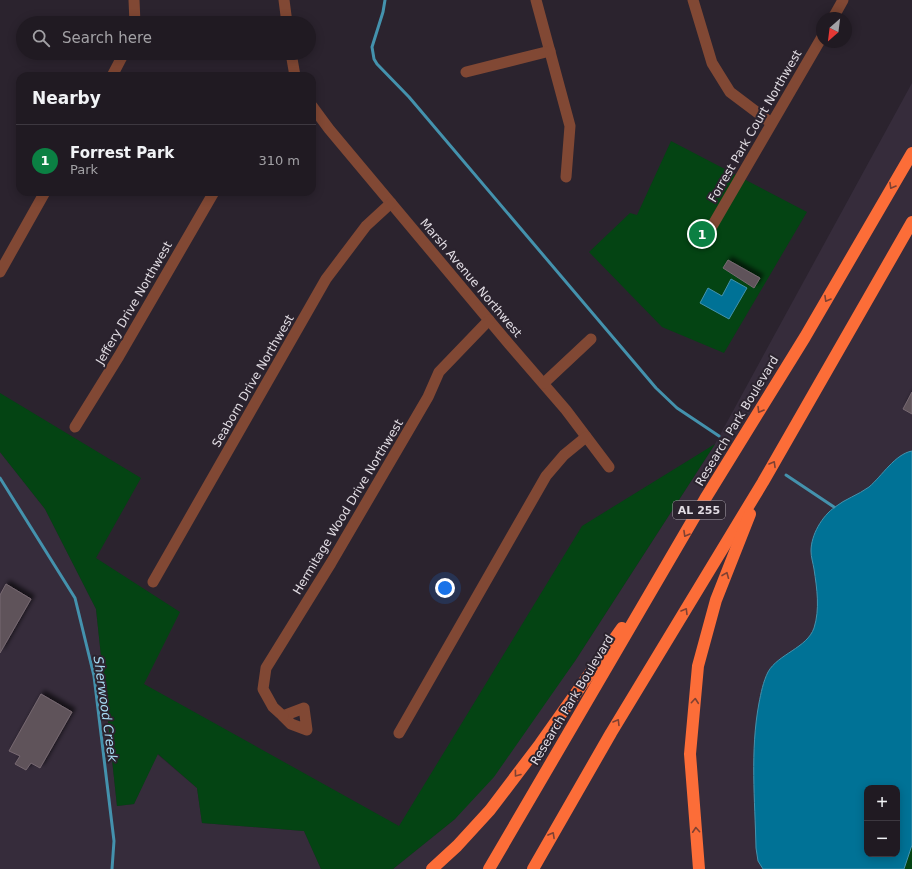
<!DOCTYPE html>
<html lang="en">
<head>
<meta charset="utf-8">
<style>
  :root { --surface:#201a22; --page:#2d272f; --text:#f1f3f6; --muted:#a2a1a5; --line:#3d3840; --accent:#0b8043 }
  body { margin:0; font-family:"DejaVu Sans",sans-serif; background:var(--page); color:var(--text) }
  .controls { position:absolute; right:12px; bottom:12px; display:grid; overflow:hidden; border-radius:8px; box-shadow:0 2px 10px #0003 }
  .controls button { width:36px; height:36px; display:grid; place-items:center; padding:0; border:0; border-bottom:1px solid var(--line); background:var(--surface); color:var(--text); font:20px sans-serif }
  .compass { position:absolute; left:816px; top:12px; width:36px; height:36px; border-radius:50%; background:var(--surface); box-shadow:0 2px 10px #0003; rotate:208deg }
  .you { position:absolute; left:445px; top:588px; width:14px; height:14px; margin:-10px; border:3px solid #fff; border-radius:50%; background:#1a73e8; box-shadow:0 0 0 6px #1a73e833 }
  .badge { display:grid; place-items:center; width:26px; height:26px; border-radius:50%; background:var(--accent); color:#fff; font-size:13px; font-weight:700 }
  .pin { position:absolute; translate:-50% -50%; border:2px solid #fff; box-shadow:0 1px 4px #0006 }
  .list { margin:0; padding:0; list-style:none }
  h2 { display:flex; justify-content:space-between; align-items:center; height:52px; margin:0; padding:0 16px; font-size:17px }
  h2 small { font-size:13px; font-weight:400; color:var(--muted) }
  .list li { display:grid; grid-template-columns:26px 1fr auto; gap:12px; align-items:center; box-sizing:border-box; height:72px; padding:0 16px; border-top:1px solid var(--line) }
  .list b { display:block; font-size:15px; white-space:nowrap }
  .list p { margin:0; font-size:13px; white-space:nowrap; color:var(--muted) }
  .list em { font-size:13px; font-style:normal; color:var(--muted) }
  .icon { flex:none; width:22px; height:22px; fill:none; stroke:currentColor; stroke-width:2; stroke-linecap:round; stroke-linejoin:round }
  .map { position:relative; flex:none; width:912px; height:869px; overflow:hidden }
  .search { position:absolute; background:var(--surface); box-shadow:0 2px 10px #0003; left:16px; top:16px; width:300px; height:44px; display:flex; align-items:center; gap:10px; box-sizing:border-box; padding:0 14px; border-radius:22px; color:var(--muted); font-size:15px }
  .panel { position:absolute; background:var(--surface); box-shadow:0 2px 10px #0003; left:16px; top:72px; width:300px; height:124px; border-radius:12px }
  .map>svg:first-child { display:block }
  .built { fill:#362c3b; fill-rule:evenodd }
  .green { fill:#044413 }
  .water { fill:#007296; stroke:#4492ad; fill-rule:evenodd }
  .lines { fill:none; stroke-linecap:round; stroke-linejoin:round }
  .stream { stroke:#4492ad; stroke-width:3 }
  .building { fill:#5f525a; stroke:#776971; filter:url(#shadow) }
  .minor { stroke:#814834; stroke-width:11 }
  .highway { stroke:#fc6d38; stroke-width:12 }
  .oneway { stroke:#7f4132 }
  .labels { text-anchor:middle; stroke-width:4; stroke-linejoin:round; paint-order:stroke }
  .shield { fill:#2b232e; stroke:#aba5ad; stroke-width:1 }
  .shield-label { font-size:11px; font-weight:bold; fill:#e2dde4 }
  .street-label { font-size:12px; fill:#e2dde4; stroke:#2b232e }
  .water-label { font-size:13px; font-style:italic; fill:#a6d9f1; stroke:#2b232e }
</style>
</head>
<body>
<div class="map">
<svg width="912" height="869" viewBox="0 0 912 869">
  <defs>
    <filter id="shadow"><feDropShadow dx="3.5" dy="-3.5" stdDeviation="2" flood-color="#0009"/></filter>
  </defs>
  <rect width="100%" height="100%" fill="#2b232e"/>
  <!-- built -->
  <g class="built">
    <path d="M912 83V869H393L455 819 575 661 715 444ZM867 788H897V854H867Z"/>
    <polygon points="0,452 45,509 96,609 117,806 134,804 157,754 197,788 202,823 304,831 321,869 0,869"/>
  </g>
  <!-- green -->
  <g class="green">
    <polygon points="671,141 807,212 724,353 662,327 589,252 630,213 637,215"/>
    <polygon points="0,393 141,478 96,558 180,612 144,684 399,826 582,526 715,444 575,661 494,777 455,819 393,869 321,869 304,831 202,823 197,788 158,754 134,804 117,806 96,609 45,509 0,452"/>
    <polygon points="912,845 912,869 904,869"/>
  </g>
  <!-- water -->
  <g class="water">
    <polygon points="731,279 747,288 729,319 700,303 708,288 722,296"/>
    <path d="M912 451V845L904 869H763L758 861 756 848C755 800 750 751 759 703 761 693 763 682 768 672 778 654 807 648 814 628 820 609 817 589 814 569 813 563 811 557 811 551 811 535 822 516 835 507 845 499 858 495 869 487 882 476 895 454 912 451ZM867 788H897V854H867Z"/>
  </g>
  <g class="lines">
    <!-- stream -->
    <g class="stream">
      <polyline points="385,0 383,12 372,47 374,59 377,64 409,97 656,388 677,408 719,436"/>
      <polyline points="786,475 834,507"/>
      <polyline points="0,478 75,598 94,676 114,841 112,869"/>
    </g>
  </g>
  <!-- building -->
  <g class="building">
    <polygon points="728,260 760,278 754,288 723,268"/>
    <polygon points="912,392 912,414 903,409"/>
    <polygon points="6,584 31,599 0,653 0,595"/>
    <polygon points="41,694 72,712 40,768 31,763 26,770 15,764 20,756 9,751"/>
  </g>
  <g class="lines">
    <!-- minor -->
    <g class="minor">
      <polyline points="134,0 135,23"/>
      <polyline points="284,0 287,23"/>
      <polyline points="536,0 570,126 566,177"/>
      <polyline points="693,0 712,63 730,92 771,123"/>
      <polyline points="833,18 843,0"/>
      <polyline points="291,53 295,76"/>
      <polyline points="466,72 550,51"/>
      <polyline points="112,76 124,53"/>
      <polyline points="312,106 329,129 509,344 566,410 609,467"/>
      <polyline points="711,228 822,37"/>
      <polyline points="0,272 45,192"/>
      <polyline points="544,383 591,339"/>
      <polyline points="75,427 119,356 214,192"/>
      <polyline points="153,582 326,279 366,226 391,203"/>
      <polygon points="304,708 307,730 291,724 283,716"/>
      <polyline points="283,716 273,707 263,689 266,668 331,563 428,397 439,372 489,320"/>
      <polyline points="399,733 546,476 564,455 586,437"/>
    </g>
    <!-- highway -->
    <g class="highway">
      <polyline points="432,869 457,846 490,810 540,744 622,628"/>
      <polyline points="489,869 705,499 805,337 912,153"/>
      <polyline points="533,869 611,733 763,482 912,222"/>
      <polyline points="699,869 690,754 698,666 716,600 750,514"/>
    </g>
  </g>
  <!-- one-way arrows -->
  <defs><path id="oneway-chevron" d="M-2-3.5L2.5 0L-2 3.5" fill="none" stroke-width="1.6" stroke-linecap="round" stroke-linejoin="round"/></defs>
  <g class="oneway">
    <use href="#oneway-chevron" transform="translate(892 186) rotate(120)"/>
    <use href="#oneway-chevron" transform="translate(827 299) rotate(120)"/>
    <use href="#oneway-chevron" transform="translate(760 410) rotate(121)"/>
    <use href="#oneway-chevron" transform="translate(773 464) rotate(-60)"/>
    <use href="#oneway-chevron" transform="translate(686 534) rotate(120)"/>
    <use href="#oneway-chevron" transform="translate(726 575) rotate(-68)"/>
    <use href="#oneway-chevron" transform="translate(685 611) rotate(-59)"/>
    <use href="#oneway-chevron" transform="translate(695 701) rotate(-85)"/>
    <use href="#oneway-chevron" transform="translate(617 722) rotate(-59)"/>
    <use href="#oneway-chevron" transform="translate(517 774) rotate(127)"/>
    <use href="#oneway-chevron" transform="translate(696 830) rotate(-94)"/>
    <use href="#oneway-chevron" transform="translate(552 835) rotate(-61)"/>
  </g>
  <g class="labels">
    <!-- shield labels -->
    <rect class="shield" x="673" y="501" width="52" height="18" rx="3"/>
    <g class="shield-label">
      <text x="699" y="514">AL 255</text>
    </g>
    <!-- street labels -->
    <g class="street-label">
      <text transform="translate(755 126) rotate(-60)" y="4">Forrest Park Court Northwest</text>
      <text transform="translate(471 278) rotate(50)" y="4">Marsh Avenue Northwest</text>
      <text transform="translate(134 303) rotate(-60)" y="4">Jeffery Drive Northwest</text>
      <text transform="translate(253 381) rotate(-60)" y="4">Seaborn Drive Northwest</text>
      <text transform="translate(737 421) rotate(-59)" y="4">Research Park Boulevard</text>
      <text transform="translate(348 507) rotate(-59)" y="4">Hermitage Wood Drive Northwest</text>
      <text transform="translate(572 700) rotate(-59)" y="4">Research Park Boulevard</text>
    </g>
    <!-- water labels -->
    <g class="water-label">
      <text transform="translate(106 709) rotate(82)" y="5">Sherwood Creek</text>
    </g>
  </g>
</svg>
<div class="controls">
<button>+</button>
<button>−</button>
</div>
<svg class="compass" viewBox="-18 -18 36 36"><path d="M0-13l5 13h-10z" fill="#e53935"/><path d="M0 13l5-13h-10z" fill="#a2a1a5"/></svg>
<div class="you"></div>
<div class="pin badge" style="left:702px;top:234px">1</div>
<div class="search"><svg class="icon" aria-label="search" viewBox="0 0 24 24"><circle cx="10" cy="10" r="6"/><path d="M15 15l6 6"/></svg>Search here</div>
<section class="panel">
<h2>Nearby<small></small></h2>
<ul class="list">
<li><span class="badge">1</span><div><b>Forrest Park</b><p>Park</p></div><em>310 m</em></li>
</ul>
</section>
</div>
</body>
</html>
